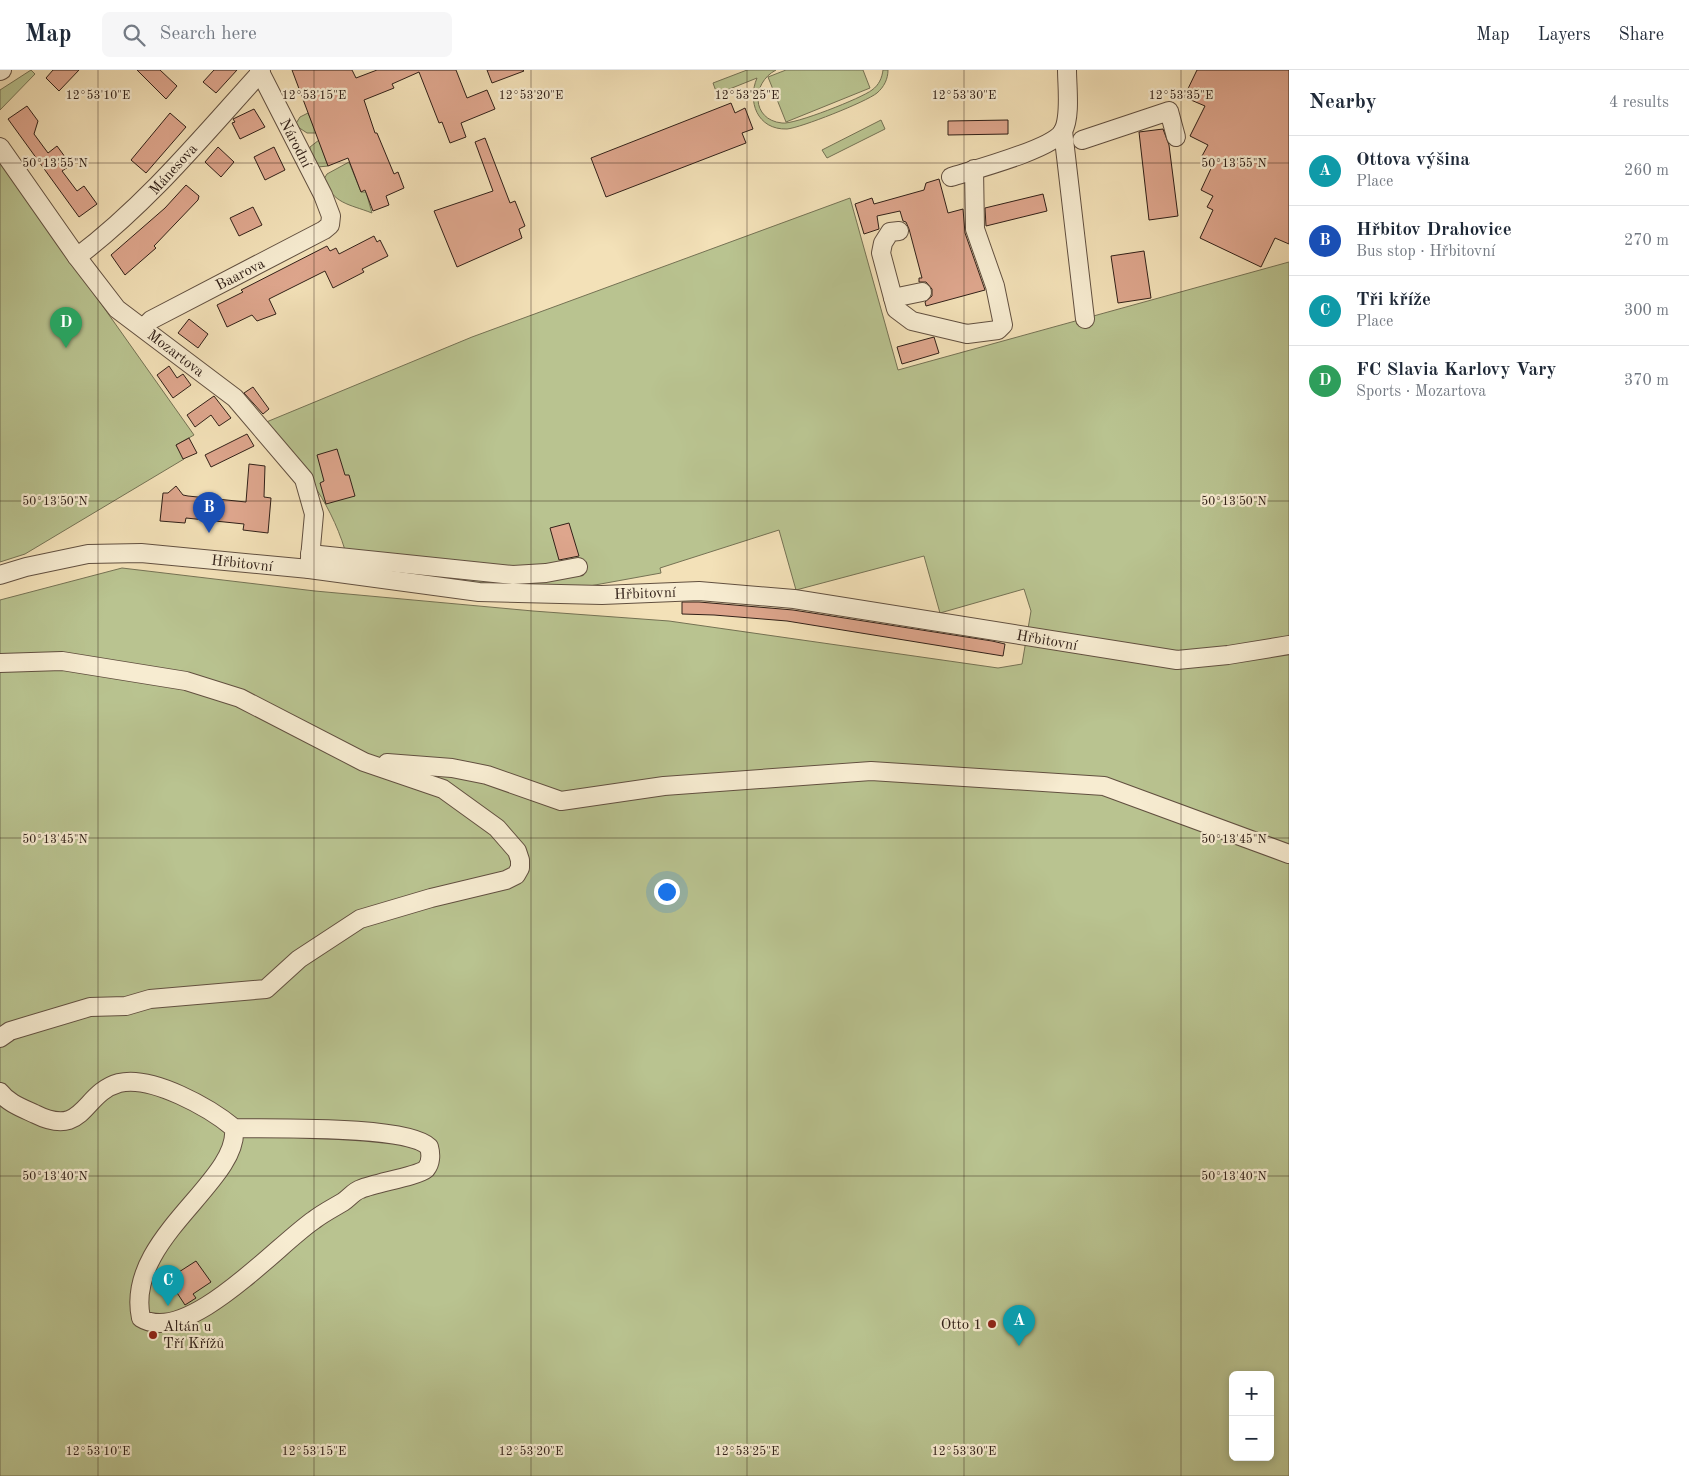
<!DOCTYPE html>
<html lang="en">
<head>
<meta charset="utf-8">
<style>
  :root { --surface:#fff; --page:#f6f6f7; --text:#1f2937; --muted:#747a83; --line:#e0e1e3; --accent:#8f2418 }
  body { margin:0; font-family:"Old Standard TT",serif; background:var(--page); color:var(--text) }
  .controls { position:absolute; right:15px; bottom:15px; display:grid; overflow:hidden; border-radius:8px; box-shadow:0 2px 8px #0003 }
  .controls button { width:45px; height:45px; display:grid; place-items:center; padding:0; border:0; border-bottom:1px solid var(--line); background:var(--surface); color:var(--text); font:25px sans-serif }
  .you { position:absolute; left:666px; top:821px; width:18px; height:18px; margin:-12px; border:4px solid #fff; border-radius:50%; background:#1a73e8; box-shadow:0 0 0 8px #1a73e833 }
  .badge { display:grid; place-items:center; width:32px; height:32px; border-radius:50%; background:var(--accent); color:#fff; font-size:16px; font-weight:700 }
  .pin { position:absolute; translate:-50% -41px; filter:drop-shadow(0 1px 2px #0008) }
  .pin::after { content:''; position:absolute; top:26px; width:18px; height:15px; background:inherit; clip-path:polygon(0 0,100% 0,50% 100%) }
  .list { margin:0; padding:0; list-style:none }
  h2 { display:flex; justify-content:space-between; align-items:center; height:65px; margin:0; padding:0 20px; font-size:21px }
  h2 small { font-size:16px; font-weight:400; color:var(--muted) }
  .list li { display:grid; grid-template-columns:32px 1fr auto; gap:15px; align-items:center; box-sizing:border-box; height:70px; padding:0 20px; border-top:1px solid var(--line) }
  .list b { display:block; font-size:19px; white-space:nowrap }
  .list p { margin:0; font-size:16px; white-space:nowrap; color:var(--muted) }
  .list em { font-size:16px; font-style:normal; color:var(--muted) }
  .icon { flex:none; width:28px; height:28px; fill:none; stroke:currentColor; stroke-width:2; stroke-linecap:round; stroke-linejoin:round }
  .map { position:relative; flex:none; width:1289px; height:1406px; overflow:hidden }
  header { display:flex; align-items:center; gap:30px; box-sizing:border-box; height:70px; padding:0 25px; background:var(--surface); border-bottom:1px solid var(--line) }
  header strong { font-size:24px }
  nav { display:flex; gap:28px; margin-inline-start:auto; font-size:18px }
  .search { width:350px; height:45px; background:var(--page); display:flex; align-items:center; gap:12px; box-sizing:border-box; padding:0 18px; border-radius:8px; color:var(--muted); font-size:19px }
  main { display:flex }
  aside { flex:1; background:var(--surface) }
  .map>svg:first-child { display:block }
  .green { fill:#b9c390; stroke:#757254; fill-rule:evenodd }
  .building { fill:#dea68d; stroke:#312018 }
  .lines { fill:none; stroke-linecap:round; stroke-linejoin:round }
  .minor-casing { stroke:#625040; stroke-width:20 }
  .minor { stroke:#f7ecd1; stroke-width:18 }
  .ticks { fill:none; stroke:#312018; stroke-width:1; stroke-opacity:0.45 }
  .poi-dot { fill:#8f2418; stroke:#f7ecd1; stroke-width:2 }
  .labels { text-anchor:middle; stroke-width:4.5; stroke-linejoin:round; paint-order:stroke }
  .street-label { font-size:15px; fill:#312018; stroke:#f7ecd1 }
  .poi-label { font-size:15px; fill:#312018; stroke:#f7ecd1; text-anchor:end }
  .ticks-label { font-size:12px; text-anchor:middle; fill:#312018; stroke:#f7ecd1; stroke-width:4.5; stroke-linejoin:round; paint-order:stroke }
</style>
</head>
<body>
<header>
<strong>Map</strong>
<div class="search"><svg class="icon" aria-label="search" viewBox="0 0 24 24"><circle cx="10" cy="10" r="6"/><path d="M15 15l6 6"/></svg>Search here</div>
<nav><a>Map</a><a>Layers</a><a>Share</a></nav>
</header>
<main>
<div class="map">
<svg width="1289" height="1406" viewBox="0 0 1289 1406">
  <rect width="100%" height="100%" fill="#f3e1b8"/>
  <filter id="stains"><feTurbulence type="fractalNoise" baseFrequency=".004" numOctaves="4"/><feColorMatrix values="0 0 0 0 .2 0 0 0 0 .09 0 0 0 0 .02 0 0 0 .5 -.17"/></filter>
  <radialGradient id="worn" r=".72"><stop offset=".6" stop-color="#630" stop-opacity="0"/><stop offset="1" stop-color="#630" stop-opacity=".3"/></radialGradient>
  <!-- green -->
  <g class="green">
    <polygon points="31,0 35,4 0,40 0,20"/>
    <path d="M747 0H776C751 13 751 50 782 53 794 55 862 28 872 20 879 15 882 8 883 0H888C888 9 884 17 877 23 866 32 800 58 787 59 757 60 747 31 757 8L717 24 713 13Z"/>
    <polygon points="786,0 863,0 870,18 786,52 768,7"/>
    <polygon points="308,43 317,63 307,63 295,55 300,47"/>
    <polygon points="881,50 885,59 827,88 822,80"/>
    <polygon points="319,70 328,96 318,97 310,86 310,77"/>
    <polygon points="0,91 194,365 176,375 184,389 25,484 0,492"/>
    <path d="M349 92 361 122H366L372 143C349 134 333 134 324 109L327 104Z"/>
    <path d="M850 128 898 300 1289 192V1406H0V530L122 498 315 521 533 541 669 551 998 598 1022 594 1031 541 1024 519 940 543 924 486 796 520 779 460 660 498 661 503 584 517 478 515 345 480C329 428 299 393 264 353L472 267ZM1233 1305H1270V1387H1233Z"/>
  </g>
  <!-- building -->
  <g class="building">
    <polygon points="53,0 79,0 59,21 46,8"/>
    <polygon points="137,0 160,0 177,16 166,29"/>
    <polygon points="214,0 237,0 216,23 203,12"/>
    <polygon points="292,0 352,0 356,8 377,0 456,0 467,28 487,20 495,39 461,53 466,67 450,73 442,52 439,53 419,2 392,14 394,18 364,30 375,63 377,63 394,104 398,102 404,118 386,126 389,135 373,141 365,120 361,122 348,88 328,96"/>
    <polygon points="487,0 523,0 524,1 492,13"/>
    <polygon points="1197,0 1289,0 1289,174 1275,168 1261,197 1200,168 1213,140 1207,137 1213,126 1201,120 1214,92 1202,86 1208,75 1190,66 1205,36 1184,27"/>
    <polygon points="731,33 735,43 745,38 753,59 742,63 746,73 606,127 591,88"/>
    <polygon points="27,36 38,51 34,64 48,83 57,76 71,95 62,101 77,121 84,116 97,134 79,147 8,49"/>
    <polygon points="254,39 265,57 240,69 232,53 235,52 233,49"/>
    <polygon points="170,43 186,57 146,103 131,90"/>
    <polygon points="1008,50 1008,64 948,65 948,51"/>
    <polygon points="1163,59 1169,75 1178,146 1149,150 1139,62"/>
    <polygon points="485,68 510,133 515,131 525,156 519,159 522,168 518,170 457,197 434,141 493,121 475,72"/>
    <polygon points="218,77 234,92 221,107 205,92"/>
    <polygon points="274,77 285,100 265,110 254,87"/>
    <polygon points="939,109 948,143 963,139 965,163 985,220 926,236 925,232 932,226 932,219 926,212 919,212 919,208 922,208 909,159 906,152 903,151 900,141 877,146 879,159 864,164 855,134 872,128 874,134 924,120 926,113"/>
    <polygon points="186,115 199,126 198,130 154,176 156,178 125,205 111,185 165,138"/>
    <polygon points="1043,124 1047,141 986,156 985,138"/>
    <polygon points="253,137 262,155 239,166 230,148"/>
    <polygon points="374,166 377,172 380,170 388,186 362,199 364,202 333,218 325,201 269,229 276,244 257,251 252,245 227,257 217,235 243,222 241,220 327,176 330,181 336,178 339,184"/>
    <polygon points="1144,181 1151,228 1118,233 1111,186"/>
    <polygon points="189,249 208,264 198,278 178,263"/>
    <polygon points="934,267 939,283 902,294 897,277"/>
    <polygon points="169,296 177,308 183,304 191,315 173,328 157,305"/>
    <polygon points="253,317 269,339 263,344 244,323"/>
    <polygon points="214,326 231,348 219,356 211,345 195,357 187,345"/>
    <polygon points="247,364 254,376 211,397 205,385"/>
    <polygon points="189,368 197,383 183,389 176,375"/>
    <polygon points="337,379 345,405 349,405 355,426 326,434 320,413 324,411 317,385"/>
    <polygon points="249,394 265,396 264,427 271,428 268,463 243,460 244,454 186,448 185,453 160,451 163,423 168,423 176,416 183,425 188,426 246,432"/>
    <polygon points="569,453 579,486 559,490 550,458"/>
    <polygon points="682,532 699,532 793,540 992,571 1005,574 1003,586 787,551 714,545 682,544"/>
    <polygon points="196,1191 211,1212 193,1224 196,1228 185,1235 168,1209"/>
  </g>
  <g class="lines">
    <defs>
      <g id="minor">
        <polyline points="0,1 2,0"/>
        <polyline points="1063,61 1085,249"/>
        <polyline points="1082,70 1169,41 1176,67"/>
        <polyline points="0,77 77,187 117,239 235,328 304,409 314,444 309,499"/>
        <path d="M951 107C973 100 1053 79 1063 61 1071 47 1067 16 1067 0"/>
        <polyline points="899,161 890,162 883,173 881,183 896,239 912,251 967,264 998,260 1003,255 995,216 975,159 974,99"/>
        <path d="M77 187C147 134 202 67 261 2"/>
        <polyline points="893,228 922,222"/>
        <polyline points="143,258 151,250 324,160 330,155 331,146 323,125 259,0"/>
        <polyline points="310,484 513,505 546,503 578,497"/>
        <polyline points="0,505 26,497 88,484 141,483 309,499 479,522 602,525 699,521 794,529 1177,590 1228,585 1289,575"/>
        <polyline points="0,593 62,591 186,611 240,628 364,692 443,719 497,758 517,781 520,790 520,798 516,805 506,810 431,828 360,849 299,889 266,919 150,929 126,936 90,937 10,961 0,968"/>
        <polyline points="387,693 452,698 487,705 561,731 664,716 871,701 1104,716 1289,784"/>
        <path d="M0 1022C8 1033 22 1038 35 1044 85 1069 82 1023 119 1013 152 1005 210 1038 234 1058 240 1112 124 1169 141 1248 187 1277 278 1174 314 1150 323 1143 333 1138 343 1132 349 1128 354 1121 361 1119 375 1113 418 1106 426 1099 431 1093 431 1084 429 1077 408 1055 269 1059 234 1058"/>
      </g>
    </defs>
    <!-- minor casing -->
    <use href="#minor" class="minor-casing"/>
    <!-- minor -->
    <use href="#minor" class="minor"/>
  </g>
  <!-- ticks -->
  <path class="ticks" d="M98 0V1406M314 0V1406M531 0V1406M747 0V1406M964 0V1406M1181 0V1406M0 93H1289M0 431H1289M0 768H1289M0 1106H1289"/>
  <!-- markers -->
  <g class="poi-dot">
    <circle cx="992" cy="1254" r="5"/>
    <circle cx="153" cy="1265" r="5"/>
  </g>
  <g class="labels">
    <!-- street labels -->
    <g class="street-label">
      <text transform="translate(296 73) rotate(63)" y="5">Národní</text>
      <text transform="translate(173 99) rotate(-48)" y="5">Mánesova</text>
      <text transform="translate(240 204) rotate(-27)" y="5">Baarova</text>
      <text transform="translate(176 283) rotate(37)" y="5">Mozartova</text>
      <text transform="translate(242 493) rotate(6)" y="5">Hřbitovní</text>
      <text transform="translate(645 523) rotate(-2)" y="5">Hřbitovní</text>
      <text transform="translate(1047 570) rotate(10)" y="5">Hřbitovní</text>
    </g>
    <!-- poi labels -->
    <g class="poi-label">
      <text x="982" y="1259">Otto 1</text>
      <text x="163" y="1261" text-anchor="start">Altán u<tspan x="163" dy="17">Tří Křížů</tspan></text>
    </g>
  </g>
  <g class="ticks-label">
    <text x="98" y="29">12°53'10"E</text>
    <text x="314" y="29">12°53'15"E</text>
    <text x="531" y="29">12°53'20"E</text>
    <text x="747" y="29">12°53'25"E</text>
    <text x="964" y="29">12°53'30"E</text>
    <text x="1181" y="29">12°53'35"E</text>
    <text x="55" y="97">50°13'55"N</text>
    <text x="1234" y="97">50°13'55"N</text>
    <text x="55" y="435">50°13'50"N</text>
    <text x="1234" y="435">50°13'50"N</text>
    <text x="55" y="773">50°13'45"N</text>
    <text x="1234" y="773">50°13'45"N</text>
    <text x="55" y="1110">50°13'40"N</text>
    <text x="1234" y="1110">50°13'40"N</text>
    <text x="98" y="1385">12°53'10"E</text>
    <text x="314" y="1385">12°53'15"E</text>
    <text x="531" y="1385">12°53'20"E</text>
    <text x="747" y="1385">12°53'25"E</text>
    <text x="964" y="1385">12°53'30"E</text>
  </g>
  <rect width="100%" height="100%" filter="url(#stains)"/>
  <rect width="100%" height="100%" fill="url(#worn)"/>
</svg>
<div class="controls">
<button>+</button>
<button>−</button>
</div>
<div class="you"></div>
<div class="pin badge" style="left:1019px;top:1276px;background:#0f9aa8">A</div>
<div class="pin badge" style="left:209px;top:463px;background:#1a4fb4">B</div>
<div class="pin badge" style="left:168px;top:1236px;background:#0f9aa8">C</div>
<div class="pin badge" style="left:66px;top:278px;background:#2e9e5b">D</div>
</div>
<aside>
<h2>Nearby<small>4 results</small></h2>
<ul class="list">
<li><span class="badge" style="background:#0f9aa8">A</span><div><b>Ottova výšina</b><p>Place</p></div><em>260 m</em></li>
<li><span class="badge" style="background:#1a4fb4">B</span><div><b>Hřbitov Drahovice</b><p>Bus stop · Hřbitovní</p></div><em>270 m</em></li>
<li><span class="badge" style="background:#0f9aa8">C</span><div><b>Tři kříže</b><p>Place</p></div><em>300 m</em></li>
<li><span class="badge" style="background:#2e9e5b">D</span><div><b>FC Slavia Karlovy Vary</b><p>Sports · Mozartova</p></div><em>370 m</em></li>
</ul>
</aside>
</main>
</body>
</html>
